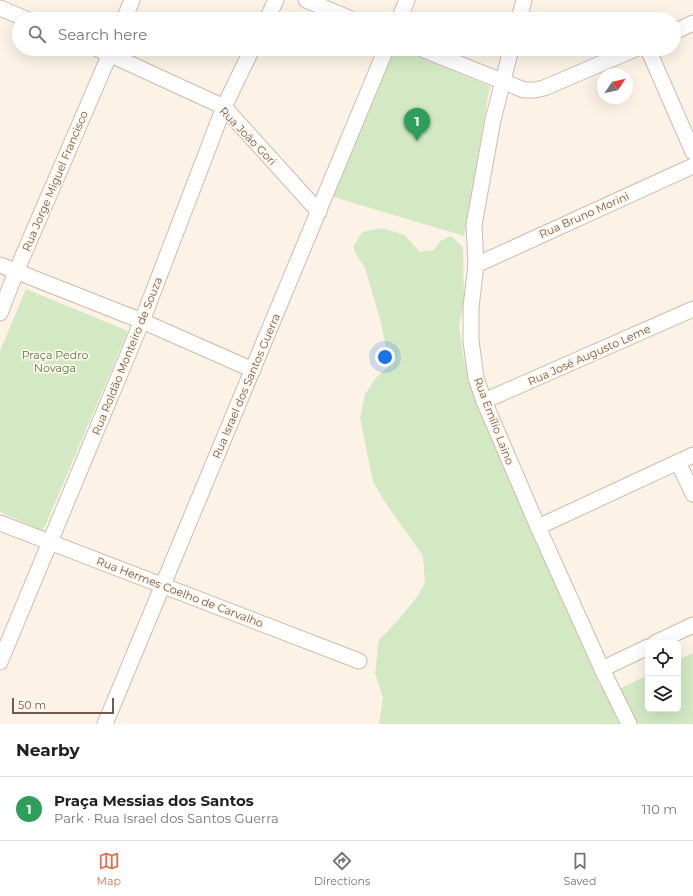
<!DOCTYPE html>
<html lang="en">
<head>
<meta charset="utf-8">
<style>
  :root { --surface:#fff; --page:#f2f2f2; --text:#202124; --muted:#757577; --line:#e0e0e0; --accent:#e36f4d }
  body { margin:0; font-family:Montserrat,sans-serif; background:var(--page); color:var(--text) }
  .controls { position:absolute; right:12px; bottom:12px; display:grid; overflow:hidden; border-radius:6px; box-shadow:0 4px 16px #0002 }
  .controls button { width:36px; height:36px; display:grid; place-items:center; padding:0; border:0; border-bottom:1px solid var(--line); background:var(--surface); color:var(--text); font:20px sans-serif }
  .compass { position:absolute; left:597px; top:68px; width:36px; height:36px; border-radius:50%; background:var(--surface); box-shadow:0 4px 16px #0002; rotate:56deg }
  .scale { position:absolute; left:12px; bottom:10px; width:102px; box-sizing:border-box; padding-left:4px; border:2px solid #755a4b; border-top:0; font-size:11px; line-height:14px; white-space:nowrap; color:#755a4b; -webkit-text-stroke:3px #fff7ec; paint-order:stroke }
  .you { position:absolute; left:385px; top:357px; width:14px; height:14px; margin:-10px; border:3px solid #fff; border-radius:50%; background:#1a73e8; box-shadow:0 0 0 6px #1a73e833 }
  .badge { display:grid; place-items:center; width:26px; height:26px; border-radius:50%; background:var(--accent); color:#fff; font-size:13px; font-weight:700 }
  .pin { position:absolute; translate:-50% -33px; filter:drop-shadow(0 1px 2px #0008) }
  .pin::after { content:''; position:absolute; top:21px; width:14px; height:12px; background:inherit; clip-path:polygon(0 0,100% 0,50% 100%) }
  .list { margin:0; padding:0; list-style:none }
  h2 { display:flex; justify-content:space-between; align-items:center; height:52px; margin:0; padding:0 16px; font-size:17px }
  h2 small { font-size:13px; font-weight:400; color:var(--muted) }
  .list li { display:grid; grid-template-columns:26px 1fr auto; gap:12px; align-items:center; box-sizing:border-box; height:64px; padding:0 16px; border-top:1px solid var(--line) }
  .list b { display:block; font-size:15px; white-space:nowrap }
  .list p { margin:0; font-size:13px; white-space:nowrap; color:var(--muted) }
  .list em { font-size:13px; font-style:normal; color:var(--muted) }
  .icon { flex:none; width:22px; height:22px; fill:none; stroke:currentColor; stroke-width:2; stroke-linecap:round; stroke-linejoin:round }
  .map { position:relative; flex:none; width:693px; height:724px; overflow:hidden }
  .search { position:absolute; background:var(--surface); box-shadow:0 4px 16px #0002; left:12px; right:12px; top:12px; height:44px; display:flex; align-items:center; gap:10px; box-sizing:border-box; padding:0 14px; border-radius:22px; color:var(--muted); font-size:15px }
  .sheet { height:116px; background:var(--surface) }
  nav { display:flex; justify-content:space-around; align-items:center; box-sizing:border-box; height:56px; border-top:1px solid var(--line); background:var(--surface); font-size:11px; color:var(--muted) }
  nav a { display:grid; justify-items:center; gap:2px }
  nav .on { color:var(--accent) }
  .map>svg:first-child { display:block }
  .green { fill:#d3e9c4 }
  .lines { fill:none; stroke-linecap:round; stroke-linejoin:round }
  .minor-casing { stroke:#cdbbac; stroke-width:17 }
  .minor { stroke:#fff; stroke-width:15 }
  .labels { text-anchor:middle; stroke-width:3.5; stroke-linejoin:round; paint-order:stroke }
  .street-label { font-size:11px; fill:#755a4b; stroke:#fff7ec }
  .park-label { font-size:11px; fill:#547a43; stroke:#fff7ec }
</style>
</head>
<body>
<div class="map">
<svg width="693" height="724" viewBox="0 0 693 724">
  <rect width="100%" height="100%" fill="#fcf3e6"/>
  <!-- green -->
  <g class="green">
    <polygon points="391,49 399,49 490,86 464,236 330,196"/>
    <polygon points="382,228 405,235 420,252 434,250 440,241 451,236 463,247 464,301 459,326 464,359 471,387 600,686 615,691 648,675 648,709 678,709 678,660 693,653 693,724 379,724 383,698 375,673 379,640 398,620 417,597 425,583 423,556 385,502 373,482 360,418 365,394 376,378 390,364 380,319 365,268 358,258 353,247 362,232"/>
    <polygon points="26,289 128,331 43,531 0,512 0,351"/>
  </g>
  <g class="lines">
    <defs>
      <g id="minor">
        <polyline points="306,0 351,19"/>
        <polyline points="0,8 26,19"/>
        <polyline points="124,19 132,0"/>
        <polyline points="267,19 276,0"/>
        <polyline points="399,19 407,0"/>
        <polyline points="519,19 524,0"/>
        <polyline points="674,32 693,23"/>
        <polyline points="98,49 224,107 319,212"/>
        <polyline points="422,49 524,90 535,90 544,88 635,49"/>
        <polyline points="511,49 493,120 474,225 476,265 471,307 471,341 476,378 484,401 538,527 602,669 629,724"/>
        <polyline points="648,49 693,152"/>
        <polyline points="0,265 142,321 253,370"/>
        <polyline points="476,265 693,166"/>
        <polyline points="0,313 16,272 112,49"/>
        <polyline points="484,401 693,309"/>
        <polyline points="678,462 693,494"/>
        <polyline points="0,523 359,661"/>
        <polyline points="538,527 693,455"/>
        <polyline points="655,643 693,625"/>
        <polyline points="0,662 142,321 224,107 252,49"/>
        <polyline points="602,669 648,647"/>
        <polyline points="105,724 386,49"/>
      </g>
    </defs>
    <!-- minor casing -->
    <use href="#minor" class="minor-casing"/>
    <!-- minor -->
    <use href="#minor" class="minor"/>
  </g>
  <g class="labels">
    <!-- street labels -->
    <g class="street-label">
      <text transform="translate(248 136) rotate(46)" y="4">Rua João Gori</text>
      <text transform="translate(55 181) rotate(-67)" y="4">Rua Jorge Miguel Francisco</text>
      <text transform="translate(584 215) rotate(-24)" y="4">Rua Bruno Morini</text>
      <text transform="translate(589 355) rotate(-24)" y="4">Rua José Augusto Leme</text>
      <text transform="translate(127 356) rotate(-68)" y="4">Rua Roldão Monteiro de Souza</text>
      <text transform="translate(246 386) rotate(-67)" y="4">Rua Israel dos Santos Guerra</text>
      <text transform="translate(494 421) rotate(69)" y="4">Rua Emílio Laino</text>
      <text transform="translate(180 592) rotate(21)" y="4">Rua Hermes Coelho de Carvalho</text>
    </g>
    <!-- park labels -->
    <g class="park-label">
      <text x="55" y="359">Praça Pedro<tspan x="55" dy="13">Novaga</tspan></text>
    </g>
  </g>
</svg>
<div class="controls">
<button><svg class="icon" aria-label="locate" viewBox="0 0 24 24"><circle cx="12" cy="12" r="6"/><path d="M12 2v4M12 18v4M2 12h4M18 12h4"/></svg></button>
<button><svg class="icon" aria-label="layers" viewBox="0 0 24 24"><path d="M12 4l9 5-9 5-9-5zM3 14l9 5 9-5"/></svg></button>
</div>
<svg class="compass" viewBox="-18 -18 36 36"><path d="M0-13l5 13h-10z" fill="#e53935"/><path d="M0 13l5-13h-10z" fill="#757577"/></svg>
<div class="scale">50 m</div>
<div class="you"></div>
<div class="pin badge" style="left:417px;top:141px;background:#2e9e5b">1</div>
<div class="search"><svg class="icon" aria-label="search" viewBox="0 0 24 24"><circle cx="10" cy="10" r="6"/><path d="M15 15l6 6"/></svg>Search here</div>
</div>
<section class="sheet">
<h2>Nearby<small></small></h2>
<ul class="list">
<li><span class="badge" style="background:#2e9e5b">1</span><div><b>Praça Messias dos Santos</b><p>Park · Rua Israel dos Santos Guerra</p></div><em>110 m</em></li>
</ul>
</section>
<nav>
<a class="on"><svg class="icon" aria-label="map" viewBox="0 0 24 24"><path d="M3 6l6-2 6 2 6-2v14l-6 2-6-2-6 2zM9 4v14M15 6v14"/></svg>Map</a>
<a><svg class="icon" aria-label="directions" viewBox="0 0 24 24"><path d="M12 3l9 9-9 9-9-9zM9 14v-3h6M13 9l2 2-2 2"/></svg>Directions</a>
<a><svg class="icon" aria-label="saved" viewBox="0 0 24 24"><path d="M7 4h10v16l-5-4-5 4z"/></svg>Saved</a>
</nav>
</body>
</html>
